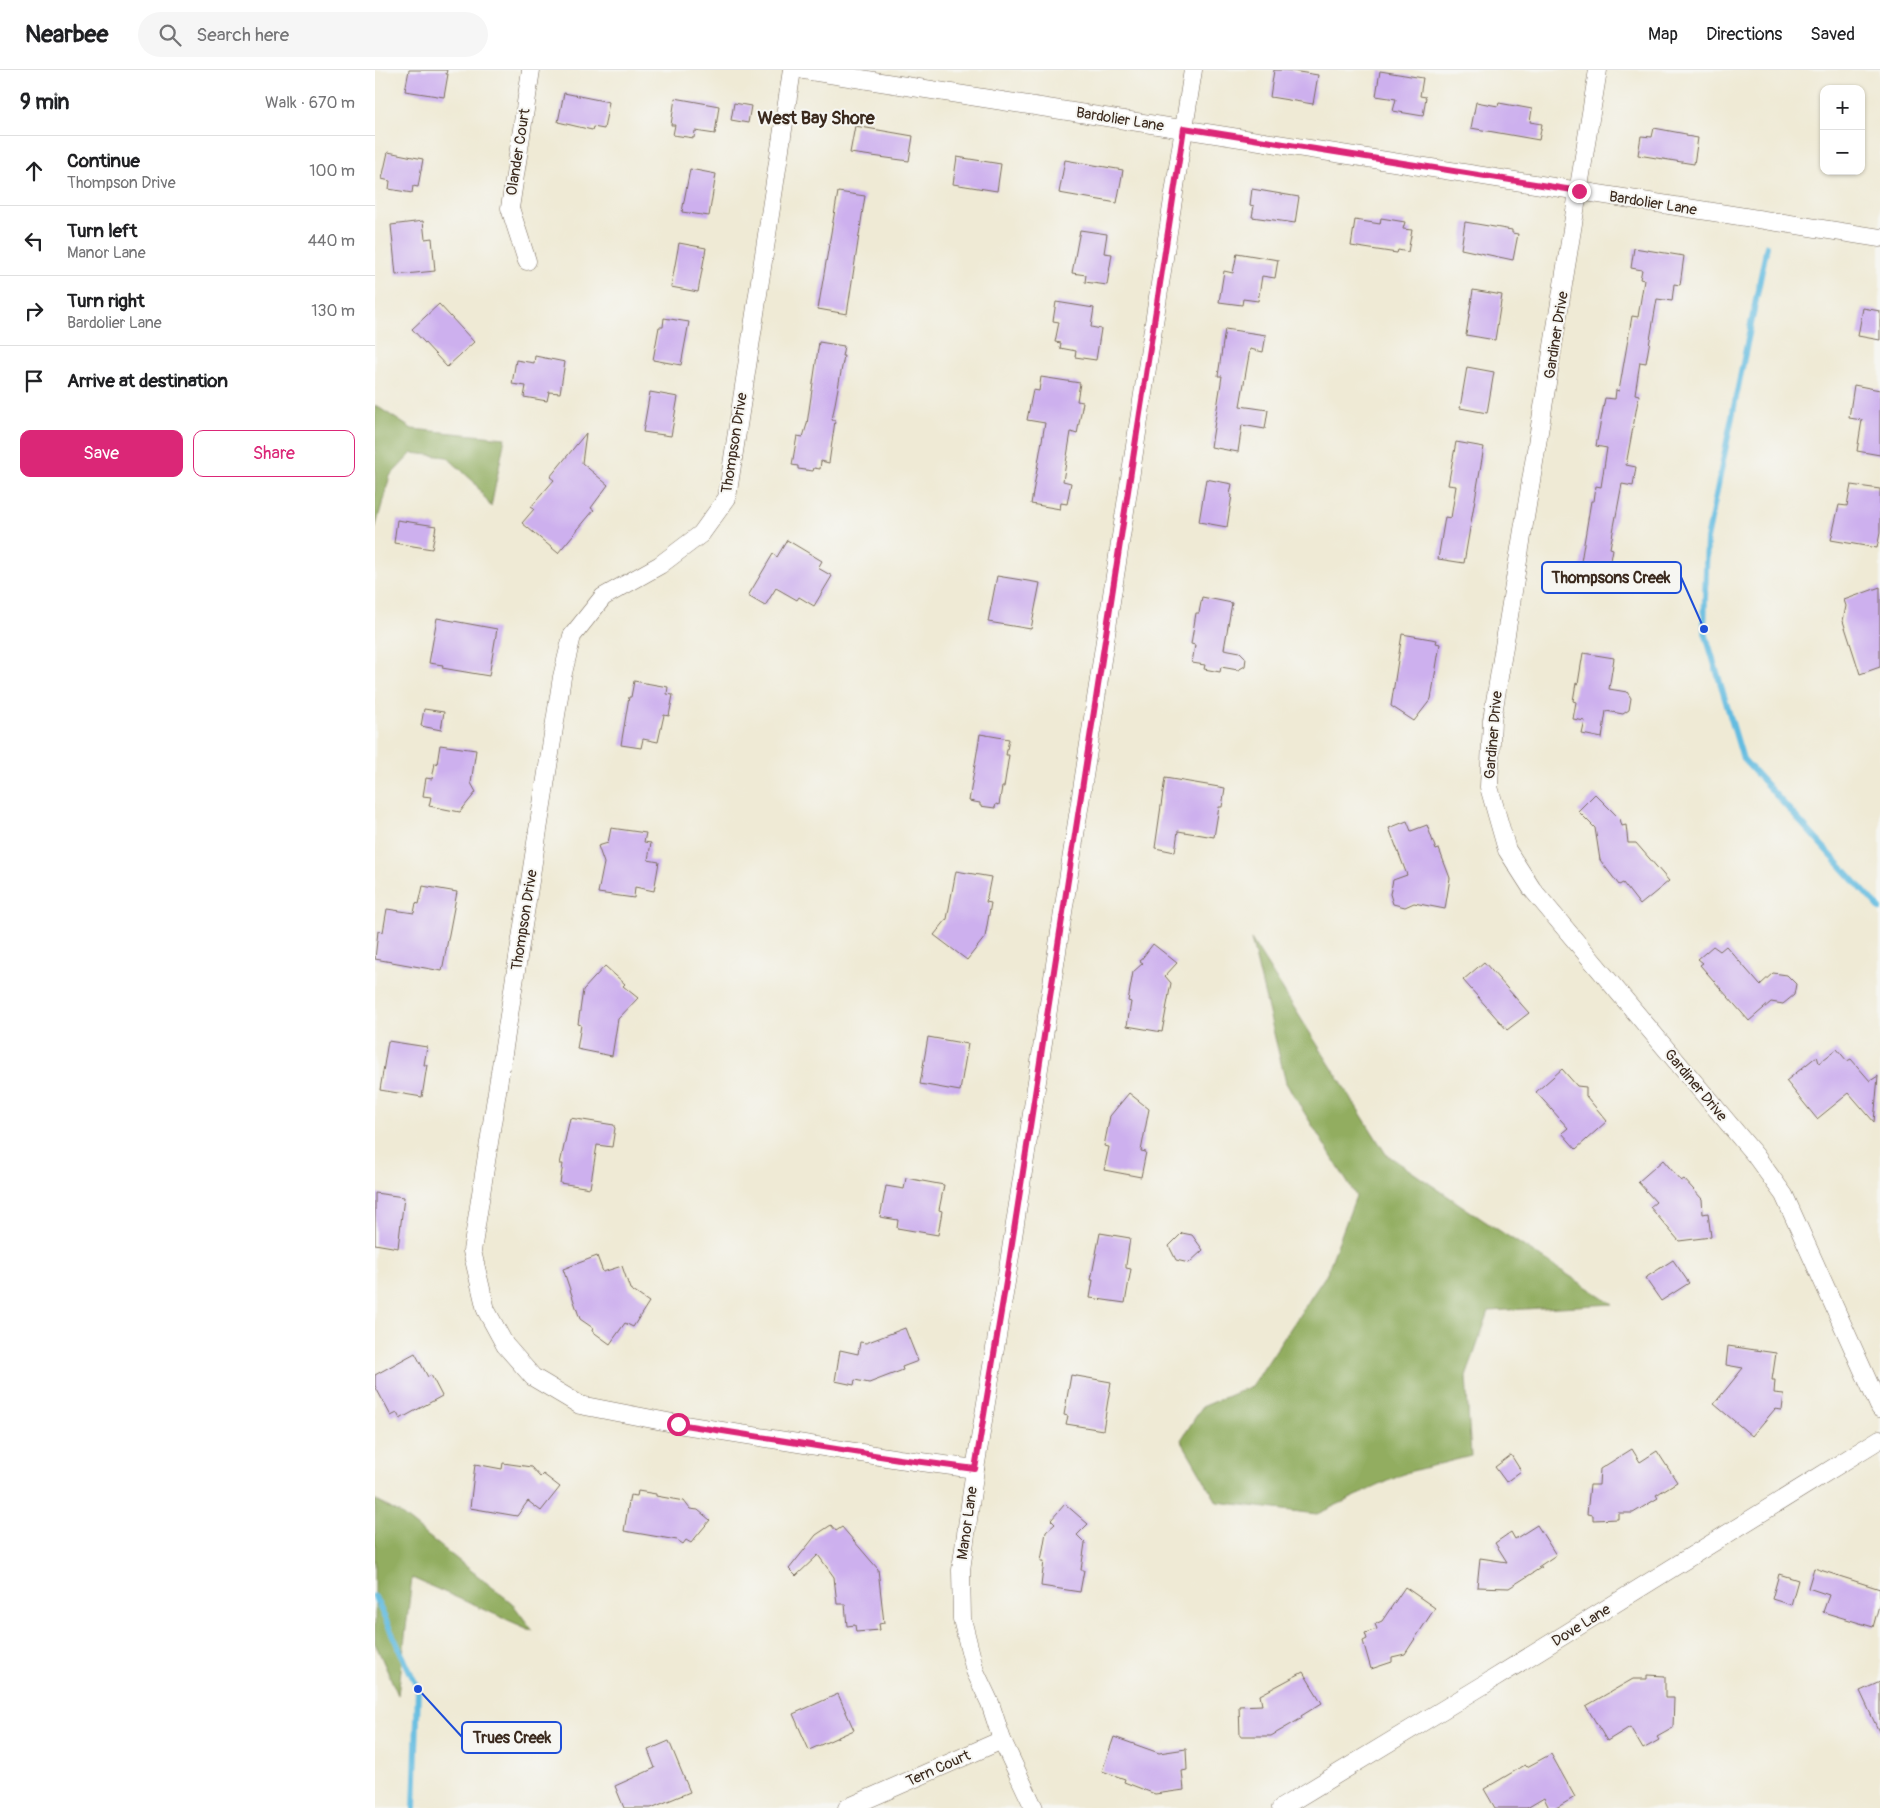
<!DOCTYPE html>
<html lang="en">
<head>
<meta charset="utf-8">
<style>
  :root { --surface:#fff; --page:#f6f6f6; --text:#202124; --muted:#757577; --line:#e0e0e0; --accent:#db2777 }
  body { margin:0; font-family:Pangolin,sans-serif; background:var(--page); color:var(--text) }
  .controls { position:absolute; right:15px; top:15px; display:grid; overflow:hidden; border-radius:10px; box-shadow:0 1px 4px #0004 }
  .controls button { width:45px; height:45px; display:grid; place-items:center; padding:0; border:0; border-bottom:1px solid var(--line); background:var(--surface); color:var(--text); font:25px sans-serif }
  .stop { position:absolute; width:15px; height:15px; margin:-11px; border:4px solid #db2777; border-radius:50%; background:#fff }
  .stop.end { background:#db2777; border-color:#fff; box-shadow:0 1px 5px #0008 }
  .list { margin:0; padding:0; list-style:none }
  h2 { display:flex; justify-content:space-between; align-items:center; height:65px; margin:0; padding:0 20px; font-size:21px }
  h2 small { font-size:16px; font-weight:400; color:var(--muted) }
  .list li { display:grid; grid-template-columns:32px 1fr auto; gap:15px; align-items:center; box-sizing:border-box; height:70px; padding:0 20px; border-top:1px solid var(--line) }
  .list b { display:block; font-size:19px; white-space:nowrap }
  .list p { margin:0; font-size:16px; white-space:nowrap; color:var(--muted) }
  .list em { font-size:16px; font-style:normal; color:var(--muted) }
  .actions { display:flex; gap:10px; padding:15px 20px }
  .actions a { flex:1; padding:11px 0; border:1px solid var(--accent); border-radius:10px; text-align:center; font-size:18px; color:var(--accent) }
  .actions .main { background:var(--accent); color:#fff }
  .icon { flex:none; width:28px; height:28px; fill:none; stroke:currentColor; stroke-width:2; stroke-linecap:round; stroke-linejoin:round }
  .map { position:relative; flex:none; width:1505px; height:1738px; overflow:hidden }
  header { display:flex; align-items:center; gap:30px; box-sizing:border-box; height:70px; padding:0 25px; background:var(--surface); border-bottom:1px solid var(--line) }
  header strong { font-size:24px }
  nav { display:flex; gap:28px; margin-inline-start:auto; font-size:18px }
  .search { width:350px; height:45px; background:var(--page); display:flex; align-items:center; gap:12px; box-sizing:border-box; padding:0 18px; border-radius:28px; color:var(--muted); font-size:19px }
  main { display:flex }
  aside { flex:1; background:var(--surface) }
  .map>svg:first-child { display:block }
  .forest { fill:#92ad60; stroke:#666c3f }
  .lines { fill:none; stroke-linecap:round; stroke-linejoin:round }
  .stream { stroke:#63bce0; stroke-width:6 }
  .building { fill:#cdb0ee }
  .minor-casing { stroke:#7a6d5e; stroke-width:19 }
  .minor { stroke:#fff; stroke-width:18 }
  .route { stroke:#db2777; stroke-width:6 }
  .labels { text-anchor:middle; stroke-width:4; stroke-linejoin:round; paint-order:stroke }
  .street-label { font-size:15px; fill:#3b2a1e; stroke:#f6f6f2 }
  .quarter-label { font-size:18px; font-weight:bold; fill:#3b2a1e; stroke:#f6f6f2 }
  .leader { fill:none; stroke:#1d4ed8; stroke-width:2 }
  .callout-dot { fill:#1d4ed8; stroke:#f6f6f2; stroke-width:2 }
  .callout { fill:#f6f6f2; stroke:#1d4ed8; stroke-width:2 }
  .callout-label { font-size:16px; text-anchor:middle; font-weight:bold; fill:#3b2a1e }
</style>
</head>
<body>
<header>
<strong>Nearbee</strong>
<div class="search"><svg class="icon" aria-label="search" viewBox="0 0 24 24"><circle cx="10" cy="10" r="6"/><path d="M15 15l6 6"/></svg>Search here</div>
<nav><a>Map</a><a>Directions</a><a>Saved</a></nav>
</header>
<main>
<aside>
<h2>9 min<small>Walk · 670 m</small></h2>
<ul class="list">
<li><svg class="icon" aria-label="ahead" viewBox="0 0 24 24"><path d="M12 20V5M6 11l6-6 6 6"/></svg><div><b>Continue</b><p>Thompson Drive</p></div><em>100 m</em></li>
<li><svg class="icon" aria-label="left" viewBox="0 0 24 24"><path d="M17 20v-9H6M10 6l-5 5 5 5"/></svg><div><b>Turn left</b><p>Manor Lane</p></div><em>440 m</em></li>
<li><svg class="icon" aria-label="right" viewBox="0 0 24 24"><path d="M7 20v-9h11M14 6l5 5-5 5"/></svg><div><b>Turn right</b><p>Bardolier Lane</p></div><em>130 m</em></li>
<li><svg class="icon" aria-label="arrive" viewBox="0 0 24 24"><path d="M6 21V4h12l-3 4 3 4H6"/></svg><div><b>Arrive at destination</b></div></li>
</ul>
<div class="actions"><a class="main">Save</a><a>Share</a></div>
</aside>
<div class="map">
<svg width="1505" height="1738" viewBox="0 0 1505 1738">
  <rect width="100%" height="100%" fill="#f6f6f2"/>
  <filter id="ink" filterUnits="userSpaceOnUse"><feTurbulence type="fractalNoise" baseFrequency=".02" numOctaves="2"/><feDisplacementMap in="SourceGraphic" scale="10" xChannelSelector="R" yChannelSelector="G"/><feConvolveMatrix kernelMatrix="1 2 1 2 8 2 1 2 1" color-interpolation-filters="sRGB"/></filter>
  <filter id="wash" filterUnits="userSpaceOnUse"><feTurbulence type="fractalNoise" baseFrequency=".0096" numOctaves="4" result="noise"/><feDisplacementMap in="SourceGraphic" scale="20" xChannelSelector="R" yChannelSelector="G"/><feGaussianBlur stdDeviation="1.12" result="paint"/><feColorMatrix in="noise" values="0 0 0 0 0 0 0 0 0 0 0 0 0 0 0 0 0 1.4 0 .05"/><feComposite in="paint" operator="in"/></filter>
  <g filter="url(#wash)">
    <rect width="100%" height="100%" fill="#efead5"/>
    <!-- forest -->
    <g class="forest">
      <polygon points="0,335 37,359 130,368 116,437 99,412 72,387 37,383 15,406 0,459"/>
      <polygon points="876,869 1011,1084 1108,1150 1238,1234 1114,1241 1091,1307 1096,1386 1033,1402 942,1444 842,1432 806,1370 827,1337 877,1316 951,1205 981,1126 911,1013"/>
      <polygon points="0,1430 24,1443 137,1533 158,1561 37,1508 23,1625 0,1573"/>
    </g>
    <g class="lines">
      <!-- stream -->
      <g class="stream">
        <polyline points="1392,176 1332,469 1329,559 1368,689 1505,839"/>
        <polyline points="0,1527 43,1619 39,1738"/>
      </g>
    </g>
    <g id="blocks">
      <!-- building -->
      <g class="building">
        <polygon points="34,0 72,0 71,4 73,4 69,27 30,21"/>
        <polygon points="899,0 911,0 943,5 938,34 895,27"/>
        <polygon points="1005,1 1048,8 1045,26 1051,27 1048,46 1018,41 1021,29 1001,26"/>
        <polygon points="189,23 234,32 229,59 218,57 217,60 183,52"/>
        <polygon points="300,28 344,36 340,64 320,61 319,68 298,65 300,55 296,55"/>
        <polygon points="1101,32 1123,36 1124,33 1157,39 1155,52 1167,54 1164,70 1096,58"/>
        <polygon points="359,33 376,36 373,53 356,50"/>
        <polygon points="480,56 538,66 534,91 475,83"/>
        <polygon points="1279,58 1311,64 1311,66 1323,68 1319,94 1263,85 1266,66 1277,67"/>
        <polygon points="13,82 48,89 43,117 38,116 37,123 14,119 15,111 7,109"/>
        <polygon points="582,87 626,94 622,121 578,114"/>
        <polygon points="690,90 748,100 742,133 684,123"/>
        <polygon points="315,99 341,104 334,146 307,142"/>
        <polygon points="877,119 924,127 920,153 877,147 879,136 875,135"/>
        <polygon points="463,122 490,126 472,244 443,239"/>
        <polygon points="1006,148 1030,152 1028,159 1037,160 1033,182 1023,180 1022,183 976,176 980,150 1005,154"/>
        <polygon points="48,151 50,169 57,168 60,201 21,205 16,155"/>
        <polygon points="1090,152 1137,160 1137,163 1143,164 1138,190 1086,179"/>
        <polygon points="705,160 732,164 729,183 737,184 732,215 710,212 711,205 697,203"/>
        <polygon points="304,173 331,178 323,222 296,217"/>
        <polygon points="1259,178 1309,186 1305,215 1299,214 1297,231 1282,229 1271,293 1265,292 1260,324 1264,325 1251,395 1261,397 1258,416 1247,414 1235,478 1238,479 1232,514 1203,510 1216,431 1219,431 1221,416 1226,417 1232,378 1221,376 1230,328 1240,329 1241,320 1244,321 1257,246 1263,247 1269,210 1265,209 1267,200 1256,198"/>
        <polygon points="862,183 903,190 900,208 887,206 883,231 868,229 867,235 844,232 849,201 858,203"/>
        <polygon points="1098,220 1127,225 1120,270 1091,265"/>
        <polygon points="681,232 719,238 716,257 726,259 721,290 700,287 701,281 685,278 686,273 680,272 684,252 678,251"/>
        <polygon points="64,234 99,272 72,297 37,259"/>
        <polygon points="1488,238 1505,241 1505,270 1483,266"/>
        <polygon points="289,248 314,252 306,295 278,290 284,257 288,257"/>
        <polygon points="850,259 891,265 888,282 875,279 865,336 893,340 890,359 867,355 863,382 836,377 847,306 843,306"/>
        <polygon points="444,272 469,276 467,286 469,286 457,350 460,351 454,393 446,391 445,399 439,398 438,401 423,399 423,396 417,395 422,366 428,367 432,354"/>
        <polygon points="160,286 190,292 185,323 174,322 172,331 149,327 151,316 137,314 141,290 159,293"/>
        <polygon points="1092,297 1119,302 1112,343 1085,338"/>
        <polygon points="666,307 705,313 702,331 708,332 702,364 696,362 688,411 696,413 692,434 686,433 685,439 656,434 670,353 652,350 658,320 664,321"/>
        <polygon points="1479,315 1505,320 1505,385 1482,381 1487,350 1474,348"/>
        <polygon points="275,322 303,327 296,366 268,362"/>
        <polygon points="211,363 207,393 233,415 216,438 219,440 183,483 147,453 159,439 156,437 179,410 175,407"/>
        <polygon points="1081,372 1109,377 1089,493 1063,489 1070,447 1076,448 1081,416 1073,415"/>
        <polygon points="831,409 857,414 855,425 857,425 852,457 824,452"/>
        <polygon points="1476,415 1505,419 1505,463 1502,478 1456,470 1464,435 1472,436"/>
        <polygon points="22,450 61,456 57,479 19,473"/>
        <polygon points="412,470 447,491 443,498 457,506 439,536 424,527 422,530 401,518 390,536 373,526 398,484 402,487"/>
        <polygon points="622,506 665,513 656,559 613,552"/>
        <polygon points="1505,517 1505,597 1485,604 1468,551 1471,536 1469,530"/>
        <polygon points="827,527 857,533 849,579 865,582 871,588 870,596 863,600 846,597 845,602 829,599 830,595 817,593 820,575 816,574 821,543 824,543"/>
        <polygon points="62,548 122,559 114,606 67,598 68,595 54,593"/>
        <polygon points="1027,564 1062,570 1061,573 1065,574 1056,629 1039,651 1016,636"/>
        <polygon points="1208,583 1239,588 1234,619 1252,622 1256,628 1254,640 1248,644 1231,641 1227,668 1207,664 1210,651 1198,649 1201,632 1198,631 1201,613 1203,614"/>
        <polygon points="259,611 293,617 292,624 298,625 294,646 289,645 283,672 268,669 266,678 246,675 254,627 256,627"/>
        <polygon points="49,639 69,642 66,660 46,656"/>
        <polygon points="605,664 634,669 631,685 634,685 629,717 627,717 624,735 621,734 620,738 605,736 605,733 594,731"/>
        <polygon points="65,675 101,680 96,713 101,722 85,742 54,736 56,727 48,726 51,708 57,709 60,693 62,694"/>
        <polygon points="790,708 850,718 847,737 844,737 839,767 803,761 800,782 780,778"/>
        <polygon points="1220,724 1245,749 1247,756 1251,755 1253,773 1261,773 1294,811 1265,835 1248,813 1244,815 1225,790 1220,758 1203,741"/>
        <polygon points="1032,751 1036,761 1052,755 1061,780 1064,779 1075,808 1070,839 1039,833 1030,837 1018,834 1015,824 1018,810 1032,805 1014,758"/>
        <polygon points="236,758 271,763 269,772 276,773 273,790 284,792 279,821 260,817 259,828 223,823 229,793 223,776 233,773"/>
        <polygon points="581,801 616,807 611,832 616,833 610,867 592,890 559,865 572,849"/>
        <polygon points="48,816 82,822 67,901 0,889 3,861 8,862 12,839 39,843 41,833 44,834"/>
        <polygon points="778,874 802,893 790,906 796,913 787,962 752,956 756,932 753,931 758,902 768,893 765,891"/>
        <polygon points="1338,876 1345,881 1351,876 1385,915 1398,903 1412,905 1421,914 1419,925 1408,934 1396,932 1374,951 1325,895 1328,893 1323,889"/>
        <polygon points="1109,892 1154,943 1132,960 1088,910"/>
        <polygon points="230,896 250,914 248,916 263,928 243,949 237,986 202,979 206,955 203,954 208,920"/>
        <polygon points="553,967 593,974 585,1021 545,1014"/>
        <polygon points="13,971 52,977 49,995 52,995 47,1027 5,1020"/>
        <polygon points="1462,979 1472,991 1476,989 1495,1011 1503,1006 1499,1052 1474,1023 1442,1049 1411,1011 1442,986 1444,993"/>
        <polygon points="1187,999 1202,1016 1211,1017 1211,1026 1232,1051 1201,1079 1187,1063 1193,1058 1161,1022"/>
        <polygon points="754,1023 774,1039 766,1081 771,1082 766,1107 729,1100 734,1077 729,1076 735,1046"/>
        <polygon points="195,1048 239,1055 239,1057 240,1058 237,1077 222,1075 215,1118 185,1113 188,1094 185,1094"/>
        <polygon points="1288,1090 1306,1111 1309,1109 1327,1129 1328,1144 1333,1143 1336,1167 1304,1171 1275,1137 1281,1132 1263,1112"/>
        <polygon points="531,1108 569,1115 564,1140 567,1141 563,1165 522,1158 523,1150 505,1147 511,1116 529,1119"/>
        <polygon points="0,1123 29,1127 23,1178 0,1174"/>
        <polygon points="725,1163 755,1168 751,1195 751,1198 756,1199 750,1233 715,1228 718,1210 716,1210"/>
        <polygon points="807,1163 817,1165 828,1180 814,1193 801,1190 794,1176"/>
        <polygon points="222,1186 228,1202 247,1196 255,1219 274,1232 258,1257 250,1253 235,1274 217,1261 218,1258 205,1249 188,1199"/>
        <polygon points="1298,1190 1314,1213 1286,1231 1270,1208"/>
        <polygon points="530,1258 543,1291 527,1297 528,1300 494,1313 480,1310 479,1315 460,1311 465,1280 483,1284 485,1272 491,1273"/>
        <polygon points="1353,1276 1401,1283 1397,1310 1400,1310 1399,1323 1409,1324 1407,1340 1400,1339 1377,1366 1339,1334 1368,1298 1351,1295"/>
        <polygon points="40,1283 53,1307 56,1305 67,1326 25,1349 22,1343 16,1346 0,1316 0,1305"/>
        <polygon points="696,1305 736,1312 728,1360 691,1354 693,1346 689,1345"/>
        <polygon points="1257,1379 1265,1392 1282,1381 1302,1412 1281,1425 1283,1428 1258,1443 1243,1443 1243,1449 1218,1450 1218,1445 1212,1444 1215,1415 1224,1415 1225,1399"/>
        <polygon points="1136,1385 1146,1401 1131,1412 1120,1397"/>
        <polygon points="128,1393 156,1397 165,1407 168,1404 185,1417 166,1441 153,1431 142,1446 95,1438 100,1394 127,1399"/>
        <polygon points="263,1421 281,1424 281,1426 309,1431 315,1439 323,1440 335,1450 316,1473 311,1470 308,1474 302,1470 249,1461 255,1425 262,1426"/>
        <polygon points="690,1434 713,1454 702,1465 710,1473 706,1500 709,1500 705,1522 666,1516 669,1491 666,1491 671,1462 680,1454 676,1450"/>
        <polygon points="456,1455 461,1461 467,1457 503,1499 509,1553 504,1554 505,1560 481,1562 480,1555 472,1556 470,1534 462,1534 459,1507 443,1485 421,1506 414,1499 441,1465"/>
        <polygon points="1162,1455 1181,1485 1163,1497 1167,1497 1134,1518 1102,1517 1105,1488 1132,1492 1120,1473 1136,1462 1140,1469"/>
        <polygon points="1439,1498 1505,1519 1505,1532 1498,1557 1448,1542 1454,1525 1433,1518"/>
        <polygon points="1404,1504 1423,1510 1416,1535 1397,1529"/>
        <polygon points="1030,1517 1060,1538 1030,1584 1017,1587 1017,1592 996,1599 988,1571 992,1569 990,1563 1002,1559 1000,1554 1007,1551"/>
        <polygon points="928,1602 947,1633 926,1646 927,1648 896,1666 865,1666 864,1636 887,1635 885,1625"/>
        <polygon points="1272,1605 1290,1606 1290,1628 1299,1628 1298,1658 1282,1667 1284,1670 1268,1679 1255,1657 1232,1671 1211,1636 1258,1609 1272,1609"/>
        <polygon points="1505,1612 1505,1664 1485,1621"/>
        <polygon points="463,1624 479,1660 434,1680 418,1644"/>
        <polygon points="739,1667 784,1683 811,1679 812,1700 807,1701 809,1720 780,1724 749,1712 750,1709 727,1701"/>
        <polygon points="294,1671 315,1722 276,1738 249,1738 240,1716 280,1698 273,1680"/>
        <polygon points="1176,1684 1200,1727 1181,1738 1174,1738 1169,1728 1152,1738 1120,1738 1109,1719 1150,1695 1152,1697"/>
      </g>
    </g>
  </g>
  <g filter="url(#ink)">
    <use href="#blocks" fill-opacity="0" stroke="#7a6d5e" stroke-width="1"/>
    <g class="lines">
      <defs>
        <g id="minor">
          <polyline points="417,0 352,428 326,464 285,495 228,527 197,566 187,607 97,1181 111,1240 130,1275 158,1307 205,1335 303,1354 524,1389 600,1399"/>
          <polyline points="429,0 1505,168"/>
          <polyline points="1223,0 1117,650 1114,717 1132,780 1157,819 1380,1085 1409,1125 1505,1338"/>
          <polyline points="152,191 135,138 156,0"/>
          <polyline points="472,1738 627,1670"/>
          <polyline points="659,1738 627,1670 615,1633 600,1601 587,1549 586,1500 600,1399 631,1212 818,0"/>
          <polyline points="906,1738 1107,1616 1505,1369"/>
        </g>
      </defs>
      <!-- minor casing -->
      <use href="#minor" class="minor-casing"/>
      <!-- minor -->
      <use href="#minor" class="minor"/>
    </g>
  </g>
  <g class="lines" filter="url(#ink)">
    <!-- route -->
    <polyline class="route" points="303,1354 524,1389 600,1399 631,1212 809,58 1204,121"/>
  </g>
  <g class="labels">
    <!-- street labels -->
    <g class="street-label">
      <text transform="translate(745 49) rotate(9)" y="5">Bardolier Lane</text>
      <text transform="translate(143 82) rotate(-81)" y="5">Olander Court</text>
      <text transform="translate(1278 133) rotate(9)" y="5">Bardolier Lane</text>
      <text transform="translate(1181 265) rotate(-81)" y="5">Gardiner Drive</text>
      <text transform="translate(359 373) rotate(-81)" y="5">Thompson Drive</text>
      <text transform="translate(1118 665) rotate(-85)" y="5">Gardiner Drive</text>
      <text transform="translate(149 850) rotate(-81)" y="5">Thompson Drive</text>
      <text transform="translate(1321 1015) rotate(50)" y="5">Gardiner Drive</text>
      <text transform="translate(592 1453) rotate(-82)" y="5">Manor Lane</text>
      <text transform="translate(1206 1555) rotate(-32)" y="5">Dove Lane</text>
      <text transform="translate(563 1698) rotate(-24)" y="5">Tern Court</text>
    </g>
    <!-- quarter labels -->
    <g class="quarter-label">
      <text x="441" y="54">West Bay Shore</text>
    </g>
  </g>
  <!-- callouts -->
  <path class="leader" d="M1329 559L1306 507M43 1619L87 1667"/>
  <g class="callout-dot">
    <circle cx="1329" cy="559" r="5"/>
    <circle cx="43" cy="1619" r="5"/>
  </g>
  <g class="callout">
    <rect x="1167" y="492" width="139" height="31" rx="5"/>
    <rect x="87" y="1652" width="99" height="31" rx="5"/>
  </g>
  <g class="callout-label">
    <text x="1236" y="513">Thompsons Creek</text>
    <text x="137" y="1673">Trues Creek</text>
  </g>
</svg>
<div class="controls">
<button>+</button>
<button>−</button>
</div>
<div class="stop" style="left:303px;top:1354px"></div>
<div class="stop end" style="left:1204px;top:121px"></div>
</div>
</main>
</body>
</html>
